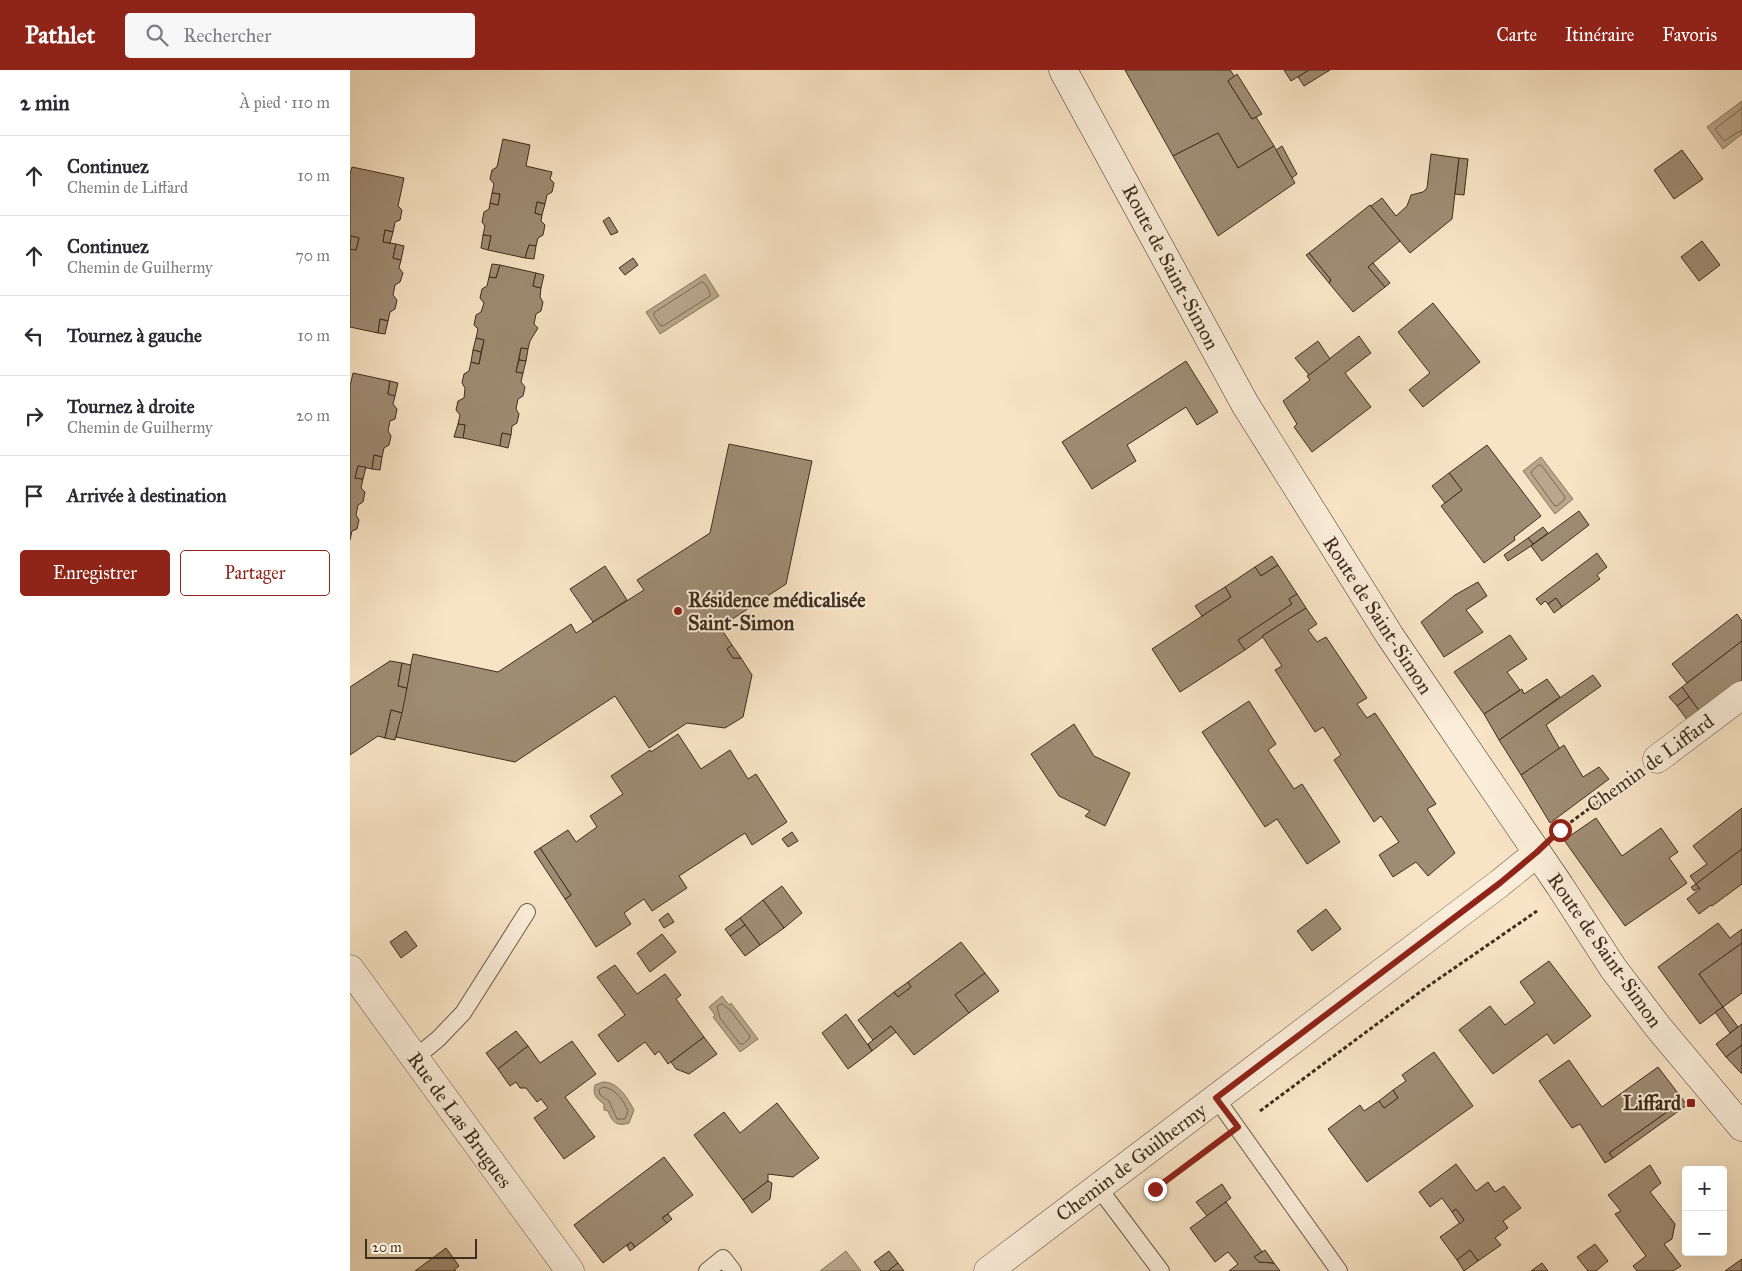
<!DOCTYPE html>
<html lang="fr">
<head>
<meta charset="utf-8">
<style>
  :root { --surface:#fff; --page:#f7f7f7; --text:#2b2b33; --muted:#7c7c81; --line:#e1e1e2; --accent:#8f2418 }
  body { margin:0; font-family:"IM FELL Great Primer",serif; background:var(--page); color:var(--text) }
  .controls { position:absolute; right:15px; bottom:15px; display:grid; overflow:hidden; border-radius:5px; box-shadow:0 5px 20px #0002 }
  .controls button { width:45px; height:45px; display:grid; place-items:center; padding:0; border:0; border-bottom:1px solid var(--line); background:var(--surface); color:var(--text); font:25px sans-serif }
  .scale { position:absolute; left:15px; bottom:12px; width:112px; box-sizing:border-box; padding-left:5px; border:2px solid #3f2d1d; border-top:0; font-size:14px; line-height:18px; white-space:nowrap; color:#3f2d1d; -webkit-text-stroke:4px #faedd9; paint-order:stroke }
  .stop { position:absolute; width:15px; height:15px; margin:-11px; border:4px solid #8f2418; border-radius:50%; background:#fff }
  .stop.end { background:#8f2418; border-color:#fff; box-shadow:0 1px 5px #0008 }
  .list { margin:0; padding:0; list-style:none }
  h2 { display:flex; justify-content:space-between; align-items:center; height:65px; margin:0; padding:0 20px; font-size:21px }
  h2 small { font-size:16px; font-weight:400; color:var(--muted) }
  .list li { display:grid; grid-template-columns:32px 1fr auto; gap:15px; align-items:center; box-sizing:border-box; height:80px; padding:0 20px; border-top:1px solid var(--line) }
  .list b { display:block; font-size:19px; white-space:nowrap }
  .list p { margin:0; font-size:16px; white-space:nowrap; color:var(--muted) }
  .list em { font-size:16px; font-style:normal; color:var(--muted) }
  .actions { display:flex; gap:10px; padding:15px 20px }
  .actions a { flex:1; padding:11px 0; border:1px solid var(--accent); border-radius:5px; text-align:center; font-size:18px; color:var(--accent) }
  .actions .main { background:var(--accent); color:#fff }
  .icon { flex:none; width:28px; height:28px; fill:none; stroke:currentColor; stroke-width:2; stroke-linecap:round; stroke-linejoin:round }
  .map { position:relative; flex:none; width:1392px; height:1201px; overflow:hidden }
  header { display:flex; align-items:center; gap:30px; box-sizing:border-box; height:70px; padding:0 25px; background:var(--accent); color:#fff }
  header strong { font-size:24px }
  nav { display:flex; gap:28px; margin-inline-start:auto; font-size:18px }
  .search { width:350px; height:45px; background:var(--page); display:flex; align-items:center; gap:12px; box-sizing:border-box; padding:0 18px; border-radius:5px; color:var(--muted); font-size:19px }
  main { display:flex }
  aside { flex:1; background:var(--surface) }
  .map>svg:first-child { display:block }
  .water { fill:#b9a68c; stroke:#887660 }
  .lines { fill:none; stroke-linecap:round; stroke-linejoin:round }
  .shore { stroke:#7c6a54; stroke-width:1 }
  .building { fill:#9f8c74; stroke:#3f2d1d }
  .lane-casing { stroke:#6d5b47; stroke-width:18 }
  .street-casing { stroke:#6d5b47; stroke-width:29 }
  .secondary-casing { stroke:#3f2d1d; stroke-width:29 }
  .path { stroke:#3f2d1d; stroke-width:3; stroke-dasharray:4 2.5; stroke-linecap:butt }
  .lane { stroke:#faedd9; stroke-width:16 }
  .street { stroke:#faedd9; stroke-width:28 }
  .secondary { stroke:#faedd9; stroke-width:28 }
  .route { stroke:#8f2418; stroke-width:6 }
  .poi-dot { fill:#8f2418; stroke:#faedd9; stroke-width:2 }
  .labels { text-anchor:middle; stroke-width:4; stroke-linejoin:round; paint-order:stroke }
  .street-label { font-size:20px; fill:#3f2d1d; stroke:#faedd9 }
  .poi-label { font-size:20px; font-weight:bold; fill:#3f2d1d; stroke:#faedd9; text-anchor:start }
</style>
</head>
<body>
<header>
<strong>Pathlet</strong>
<div class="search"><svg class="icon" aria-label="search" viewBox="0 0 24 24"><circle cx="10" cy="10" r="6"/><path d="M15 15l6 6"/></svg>Rechercher</div>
<nav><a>Carte</a><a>Itinéraire</a><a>Favoris</a></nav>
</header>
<main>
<aside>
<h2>2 min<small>À pied · 110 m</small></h2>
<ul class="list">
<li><svg class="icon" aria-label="ahead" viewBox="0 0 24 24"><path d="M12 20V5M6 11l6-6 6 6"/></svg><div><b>Continuez</b><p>Chemin de Liffard</p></div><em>10 m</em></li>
<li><svg class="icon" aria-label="ahead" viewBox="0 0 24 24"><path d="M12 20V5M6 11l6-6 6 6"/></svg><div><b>Continuez</b><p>Chemin de Guilhermy</p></div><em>70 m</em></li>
<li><svg class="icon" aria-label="left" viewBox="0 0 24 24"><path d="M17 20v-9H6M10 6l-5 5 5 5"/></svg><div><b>Tournez à gauche</b></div><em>10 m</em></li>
<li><svg class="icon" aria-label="right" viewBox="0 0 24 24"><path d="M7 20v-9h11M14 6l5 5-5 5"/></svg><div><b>Tournez à droite</b><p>Chemin de Guilhermy</p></div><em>20 m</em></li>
<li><svg class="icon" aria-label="arrive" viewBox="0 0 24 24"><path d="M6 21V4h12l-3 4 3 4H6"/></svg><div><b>Arrivée à destination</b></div></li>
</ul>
<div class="actions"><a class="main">Enregistrer</a><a>Partager</a></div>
</aside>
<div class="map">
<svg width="1392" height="1201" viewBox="0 0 1392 1201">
  <rect width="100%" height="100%" fill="#f8e4c5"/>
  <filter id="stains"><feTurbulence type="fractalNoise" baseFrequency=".004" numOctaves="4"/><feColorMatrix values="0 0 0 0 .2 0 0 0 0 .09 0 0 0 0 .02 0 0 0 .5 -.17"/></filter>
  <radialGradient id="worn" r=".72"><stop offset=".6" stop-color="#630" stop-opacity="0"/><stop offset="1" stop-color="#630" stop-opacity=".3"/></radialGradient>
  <!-- water -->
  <g class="water">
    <polygon points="1392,31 1392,64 1373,79 1357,57"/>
    <polygon points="355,204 369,226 310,264 296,242"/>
    <polygon points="1191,387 1223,429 1205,444 1173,401"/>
    <polygon points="372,926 379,935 381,933 408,969 390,982 363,947 365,945 359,937"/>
    <path d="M253 1012C268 1012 277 1027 284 1040L279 1053C267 1057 262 1052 258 1041L254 1040V1034C247 1029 242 1025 245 1015Z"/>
    <polygon points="496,1181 511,1201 470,1201"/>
  </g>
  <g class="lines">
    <!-- shore -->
    <g class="shore">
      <polyline points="1392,38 1365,59 1374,71 1388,62 1392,61"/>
      <path d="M352 212C356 213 361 222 360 226L313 256 310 255 304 246V243Z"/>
      <polygon points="1189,395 1192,396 1215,427 1214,430 1207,436 1204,435 1181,403 1182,401"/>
      <polygon points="372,934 380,940 400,966 399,969 393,974 390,974 370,948 367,937"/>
      <path d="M253 1017C265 1018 274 1031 278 1041L275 1049H267L259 1031 250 1025 249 1020Z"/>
    </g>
  </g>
  <!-- building -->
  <g class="building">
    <polygon points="775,0 880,0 885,7 878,11 902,49 906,47 924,76 888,98 868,63 823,86"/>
    <polygon points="934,0 959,0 941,11"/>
    <polygon points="959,0 980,0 954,16 948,7"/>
    <polygon points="887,4 912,44 902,49 878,11"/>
    <polygon points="868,63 888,98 924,76 945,113 868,166 823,86"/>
    <polygon points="153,69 180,75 176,96 202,102 200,109 204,113 202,122 197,125 195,134 187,132 185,143 192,145 191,151 195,155 193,165 188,168 186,176 179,175 175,188 138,180 141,166 133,165 135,156 132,152 134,142 139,139 140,133 148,135 150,124 142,123 144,114 140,109 142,100 147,97"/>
    <polygon points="932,76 947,104 942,108 926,80"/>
    <polygon points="1332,80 1353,109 1324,129 1304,100"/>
    <polygon points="1081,84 1109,88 1102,149 1060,183 1021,136 1032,128 1046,146 1057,136 1061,125 1073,122 1077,118"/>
    <polygon points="1109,88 1118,89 1114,125 1105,124"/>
    <polygon points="2,97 54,108 48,136 52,140 50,150 45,152 43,162 35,160 33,172 46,174 43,188 51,190 49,198 53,203 50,212 45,215 43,225 47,230 45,239 40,242 38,251 30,249 28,263 0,257 0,179 6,180 9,168 0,166 0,104"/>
    <polygon points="142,123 150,124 148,135 140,133"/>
    <polygon points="187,132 195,134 192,145 185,143"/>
    <polygon points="1020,135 1050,171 1018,197 1035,217 1003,242 979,213 981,210 959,183"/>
    <polygon points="259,147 268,162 261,165 253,151"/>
    <polygon points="35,160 43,162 40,173 33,172"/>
    <polygon points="133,165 141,166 138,180 131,178"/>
    <polygon points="1,166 9,168 6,180 0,179"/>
    <polygon points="1352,171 1370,195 1349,211 1331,187"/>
    <polygon points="46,174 54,176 51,190 43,188"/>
    <polygon points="179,175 186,176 184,189 175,188"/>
    <polygon points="959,183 981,210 979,213 956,185"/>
    <polygon points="283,188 288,195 275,205 269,198"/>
    <polygon points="1023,193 1040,213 1035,217 1018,197"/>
    <polygon points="142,194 150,195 146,208 139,207"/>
    <polygon points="150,195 186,203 183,216 191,218 190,227 193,232 191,241 186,244 184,254 188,258 180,271 178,279 171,278 166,302 173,303 171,312 175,317 173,326 168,329 166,339 169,344 167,353 162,356 161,365 152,363 150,376 113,368 115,355 108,354 110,345 106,340 108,331 114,328 115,318 112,313 114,304 119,301 121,292 129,294 134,270 126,268 128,259 124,255 126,245 131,242 134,233 130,228 132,219 137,216 139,207 146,208"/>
    <polygon points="186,203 194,205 191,218 183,216"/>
    <polygon points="1083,233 1130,292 1073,337 1059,320 1080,303 1048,262"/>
    <polygon points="30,249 38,251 35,264 28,263"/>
    <polygon points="1009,266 1021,283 995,303 1021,337 962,382 944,357 947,354 933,331 960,310 957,306"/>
    <polygon points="126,268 134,270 131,282 123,280"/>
    <polygon points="968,271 980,289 959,305 945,288"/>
    <polygon points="171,278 178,279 176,291 169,290"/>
    <polygon points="123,280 131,282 129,294 121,292"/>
    <polygon points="169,290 176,291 173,303 166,302"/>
    <polygon points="836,291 868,342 847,355 836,337 777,375 786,391 742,419 712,372"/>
    <polygon points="3,303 40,311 38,324 45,326 43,334 47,339 45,349 40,351 38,361 41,366 39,375 34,378 32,387 24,385 22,399 8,396 5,408 13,409 11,418 15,422 13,432 8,435 6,445 9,450 7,459 2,461 0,470 0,316"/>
    <polygon points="40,311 48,313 45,326 38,324"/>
    <polygon points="108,354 115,355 113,368 104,367"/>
    <polygon points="152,363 161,365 158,378 150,376"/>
    <polygon points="379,374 462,391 436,514 370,557 382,575 377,579 383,588 391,588 402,605 393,647 375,658 337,653 299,678 265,626 165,692 46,667 63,584 148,602 221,554 226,563 294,520 287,510 360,463"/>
    <polygon points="1137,375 1191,446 1164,467 1165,470 1134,493 1091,436 1112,420 1099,403"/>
    <polygon points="24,385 32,387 30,400 22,399"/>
    <polygon points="8,396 16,397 13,409 5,408"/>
    <polygon points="1099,403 1112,420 1095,433 1082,416"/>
    <polygon points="1229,441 1239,455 1192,491 1181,476"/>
    <polygon points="1193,457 1198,463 1183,474 1178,468"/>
    <polygon points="1178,468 1183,474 1181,476 1158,491 1154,485"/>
    <polygon points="1247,483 1257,497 1247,505 1250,509 1212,537 1206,528 1198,534 1195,531 1191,535 1186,529"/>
    <polygon points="922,486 928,495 911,506 905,497"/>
    <polygon points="928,495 947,524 939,529 942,534 888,570 895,580 830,622 802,579 881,527 875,517 905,497 911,506"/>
    <polygon points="255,496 277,530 243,552 220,519"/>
    <polygon points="1128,512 1137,526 1116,540 1133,562 1094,587 1071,552 1105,525"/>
    <polygon points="875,517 881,527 852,546 845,536"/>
    <polygon points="947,524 956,538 912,566 913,567 895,580 888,570 942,534 939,529"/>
    <polygon points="1206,528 1212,537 1204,543 1198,534"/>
    <polygon points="956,538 967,554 958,560 967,572 976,567 1017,628 1007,634 1017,648 1025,643 1086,734 1077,739 1105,783 1078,806 1066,792 1043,807 1029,785 1049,772 1031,746 1024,752 984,690 991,685 973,657 965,662 925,600 932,596 912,566"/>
    <polygon points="1387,544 1392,551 1392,571 1337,613 1322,594"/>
    <polygon points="1160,565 1177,589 1157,602 1170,620 1134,644 1104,602"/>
    <polygon points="1392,571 1392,610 1350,642 1332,617"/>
    <polygon points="382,575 391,588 383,588 377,579"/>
    <polygon points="40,591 52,593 48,616 57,618 52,643 41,640 35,668 28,666 0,685 0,617"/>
    <polygon points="52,593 61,595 57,618 48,616"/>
    <polygon points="1243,605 1251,616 1196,655 1210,679 1171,705 1149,670"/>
    <polygon points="1197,609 1210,627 1149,670 1134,644 1172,619 1174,624"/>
    <polygon points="1332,617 1339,627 1327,636 1319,627"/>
    <polygon points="1339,627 1350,642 1338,651 1327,636"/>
    <polygon points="899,631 926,674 918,680 944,719 952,714 990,772 957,794 927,749 915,757 852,662"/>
    <polygon points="41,640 52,643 45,670 35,668"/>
    <polygon points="724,654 744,686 780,703 755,756 735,746 740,741 709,726 681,684"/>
    <polygon points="328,664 351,699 380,680 398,709 406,704 437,752 402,775 395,763 329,806 337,818 302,841 294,829 274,843 281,854 246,877 215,829 221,825 190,778 218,760 226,772 247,757 240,746 273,724 261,706 300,680 301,682"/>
    <polygon points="1214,675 1233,707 1249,697 1259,709 1200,753 1171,705"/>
    <polygon points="1392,738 1392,779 1346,814 1340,806 1357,794 1343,776"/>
    <polygon points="1246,748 1272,786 1311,758 1328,782 1319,788 1337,813 1275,856 1214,770"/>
    <polygon points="442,762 448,771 438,777 432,769"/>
    <polygon points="190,778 221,825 215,829 184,782"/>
    <polygon points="1392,779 1392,814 1362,836 1361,835 1349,844 1337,829 1350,819 1346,814"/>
    <polygon points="1346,814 1349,818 1344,821 1341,817"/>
    <polygon points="432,816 452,843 434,858 413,830"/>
    <polygon points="413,830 434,858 410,875 390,848"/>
    <polygon points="976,839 991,859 962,881 947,861"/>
    <polygon points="318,843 324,852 314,858 309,850"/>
    <polygon points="390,848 395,855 380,866 375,859"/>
    <polygon points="1368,853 1380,868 1392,859 1392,873 1349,904 1373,937 1350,954 1308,897"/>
    <polygon points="395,855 410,875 395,886 380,866"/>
    <polygon points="56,861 67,876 51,888 40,872"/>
    <polygon points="312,864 326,882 300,902 287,883"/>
    <polygon points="611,872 635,903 605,925 619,943 564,985 541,956 523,970 508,950 544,922 548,927 561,917 558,912"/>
    <polygon points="1392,873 1392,923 1373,937 1349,904"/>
    <polygon points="1199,891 1241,946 1204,974 1197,964 1143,1004 1109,960 1140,936 1155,955 1185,933 1170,912"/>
    <polygon points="265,895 287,924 315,904 331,925 326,929 354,967 318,994 309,981 305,985 295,972 268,992 248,965 275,945 247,907"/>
    <polygon points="635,903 649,921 619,943 605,925"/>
    <polygon points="558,912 561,917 548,927 544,922"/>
    <polygon points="1373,937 1388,957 1380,963 1365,942"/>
    <polygon points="496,944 522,981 498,999 472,963"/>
    <polygon points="1392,954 1392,975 1376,987 1366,974"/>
    <polygon points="541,956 546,962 522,981 518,974"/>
    <polygon points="166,961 178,976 148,999 136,983"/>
    <polygon points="354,967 367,984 339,1004 326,999 321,992"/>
    <polygon points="222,971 246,1004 215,1027 245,1067 214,1089 184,1048 198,1038 191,1029 187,1032 176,1018 170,1018 166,1012 160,1016 148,999 178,976 190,993"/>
    <polygon points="1392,975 1392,1003 1391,1003 1376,987"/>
    <polygon points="1084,982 1123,1036 1017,1112 978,1059 1010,1035 1014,1041 1029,1031 1034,1038 1048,1028 1043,1020 1056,1011 1052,1005"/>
    <polygon points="1219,990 1252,1037 1308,997 1337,1035 1330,1040 1327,1035 1259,1083 1263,1088 1255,1093 1230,1054 1222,1058 1189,1011"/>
    <polygon points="1043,1020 1048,1028 1034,1038 1029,1031"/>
    <polygon points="427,1033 469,1088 443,1107 418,1104 418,1111 393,1130 344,1065 374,1042 390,1063"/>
    <polygon points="1327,1035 1330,1040 1263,1088 1259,1083"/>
    <polygon points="314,1087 343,1125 312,1148 317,1153 285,1177 281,1172 253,1193 224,1155"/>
    <polygon points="1106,1094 1126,1121 1138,1112 1145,1122 1154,1116 1171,1138 1153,1151 1158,1158 1145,1168 1151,1175 1128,1191 1120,1180 1107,1190 1090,1167 1114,1150 1106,1139 1102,1142 1092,1128 1080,1137 1069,1122"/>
    <polygon points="1300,1095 1311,1113 1300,1122 1325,1154 1322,1169 1314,1174 1331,1196 1323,1201 1287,1201 1283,1196 1296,1186 1265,1144 1271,1141 1258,1125"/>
    <polygon points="418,1111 422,1113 420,1129 402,1143 393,1130"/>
    <polygon points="872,1114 881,1128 857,1146 846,1132"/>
    <polygon points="876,1132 912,1182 904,1187 909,1192 924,1193 930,1201 879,1201 888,1194 878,1182 865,1192 840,1158"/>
    <polygon points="1106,1139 1114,1150 1110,1154 1102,1142"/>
    <polygon points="318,1144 322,1149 317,1153 312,1148"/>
    <polygon points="281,1172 285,1177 280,1181 277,1176"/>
    <polygon points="1245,1174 1258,1191 1246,1201 1238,1201 1227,1187"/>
    <polygon points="96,1178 109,1196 104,1200 106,1201 65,1201"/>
    <polygon points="915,1180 924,1193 909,1192 904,1187"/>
    <polygon points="1120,1180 1128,1191 1114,1201 1107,1190"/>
    <polygon points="539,1181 548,1193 538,1201 531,1201 524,1192"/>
    <polygon points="1392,1189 1392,1201 1375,1201"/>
    <polygon points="548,1193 554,1201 538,1201"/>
    <polygon points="1192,1193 1198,1201 1181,1201"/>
  </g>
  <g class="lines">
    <defs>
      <g id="lane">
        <polyline points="65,988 88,969 113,943 177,842"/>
        <polyline points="866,1028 989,1201"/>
        <polyline points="748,1117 811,1201"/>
        <polyline points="357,1201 373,1188 383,1201"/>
      </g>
      <g id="street">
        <polyline points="1307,689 1392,625"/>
        <polyline points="0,899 220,1201"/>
        <polyline points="638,1201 1150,813 1187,783"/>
      </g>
      <polyline id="secondary" points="713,0 895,334 1040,566 1210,816 1263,898 1308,957 1392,1057"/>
    </defs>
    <!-- lane casing -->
    <use href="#lane" class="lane-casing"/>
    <!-- street casing -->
    <use href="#street" class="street-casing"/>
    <!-- secondary casing -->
    <use href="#secondary" class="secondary-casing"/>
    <!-- path -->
    <g class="path">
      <polyline points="1210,760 1282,707"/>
      <polyline points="910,1041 1074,919 1187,841"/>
    </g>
    <!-- lane -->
    <use href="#lane" class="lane"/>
    <!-- street -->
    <use href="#street" class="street"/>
    <!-- secondary -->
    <use href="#secondary" class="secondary"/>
  </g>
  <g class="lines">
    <!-- route -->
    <polyline class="route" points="805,1119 888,1057 866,1028 1150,813 1187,782 1210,760"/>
  </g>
  <!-- markers -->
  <g class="poi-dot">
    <circle cx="328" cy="541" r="5"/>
    <rect x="1336" y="1028" width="10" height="10" rx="2.5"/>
  </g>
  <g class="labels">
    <!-- street labels -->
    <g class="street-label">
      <text transform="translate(821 197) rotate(62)" y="7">Route de Saint-Simon</text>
      <text transform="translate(1028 545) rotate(57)" y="7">Route de Saint-Simon</text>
      <text transform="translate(1300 693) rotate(-36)" y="7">Chemin de Liffard</text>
      <text transform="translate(1255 880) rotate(55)" y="7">Route de Saint-Simon</text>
      <text transform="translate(110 1050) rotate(54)" y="7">Rue de Las Brugues</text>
      <text transform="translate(781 1092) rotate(-37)" y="7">Chemin de Guilhermy</text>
    </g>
    <!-- poi labels -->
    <g class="poi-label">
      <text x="338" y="537">Résidence médicalisée<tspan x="338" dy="23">Saint-Simon</tspan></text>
      <text x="1331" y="1040" text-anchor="end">Liffard</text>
    </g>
  </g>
  <rect width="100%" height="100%" filter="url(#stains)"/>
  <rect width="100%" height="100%" fill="url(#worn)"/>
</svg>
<div class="controls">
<button>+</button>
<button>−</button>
</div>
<div class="scale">20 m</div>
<div class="stop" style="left:1210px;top:760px"></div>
<div class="stop end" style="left:805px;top:1119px"></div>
</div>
</main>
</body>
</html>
